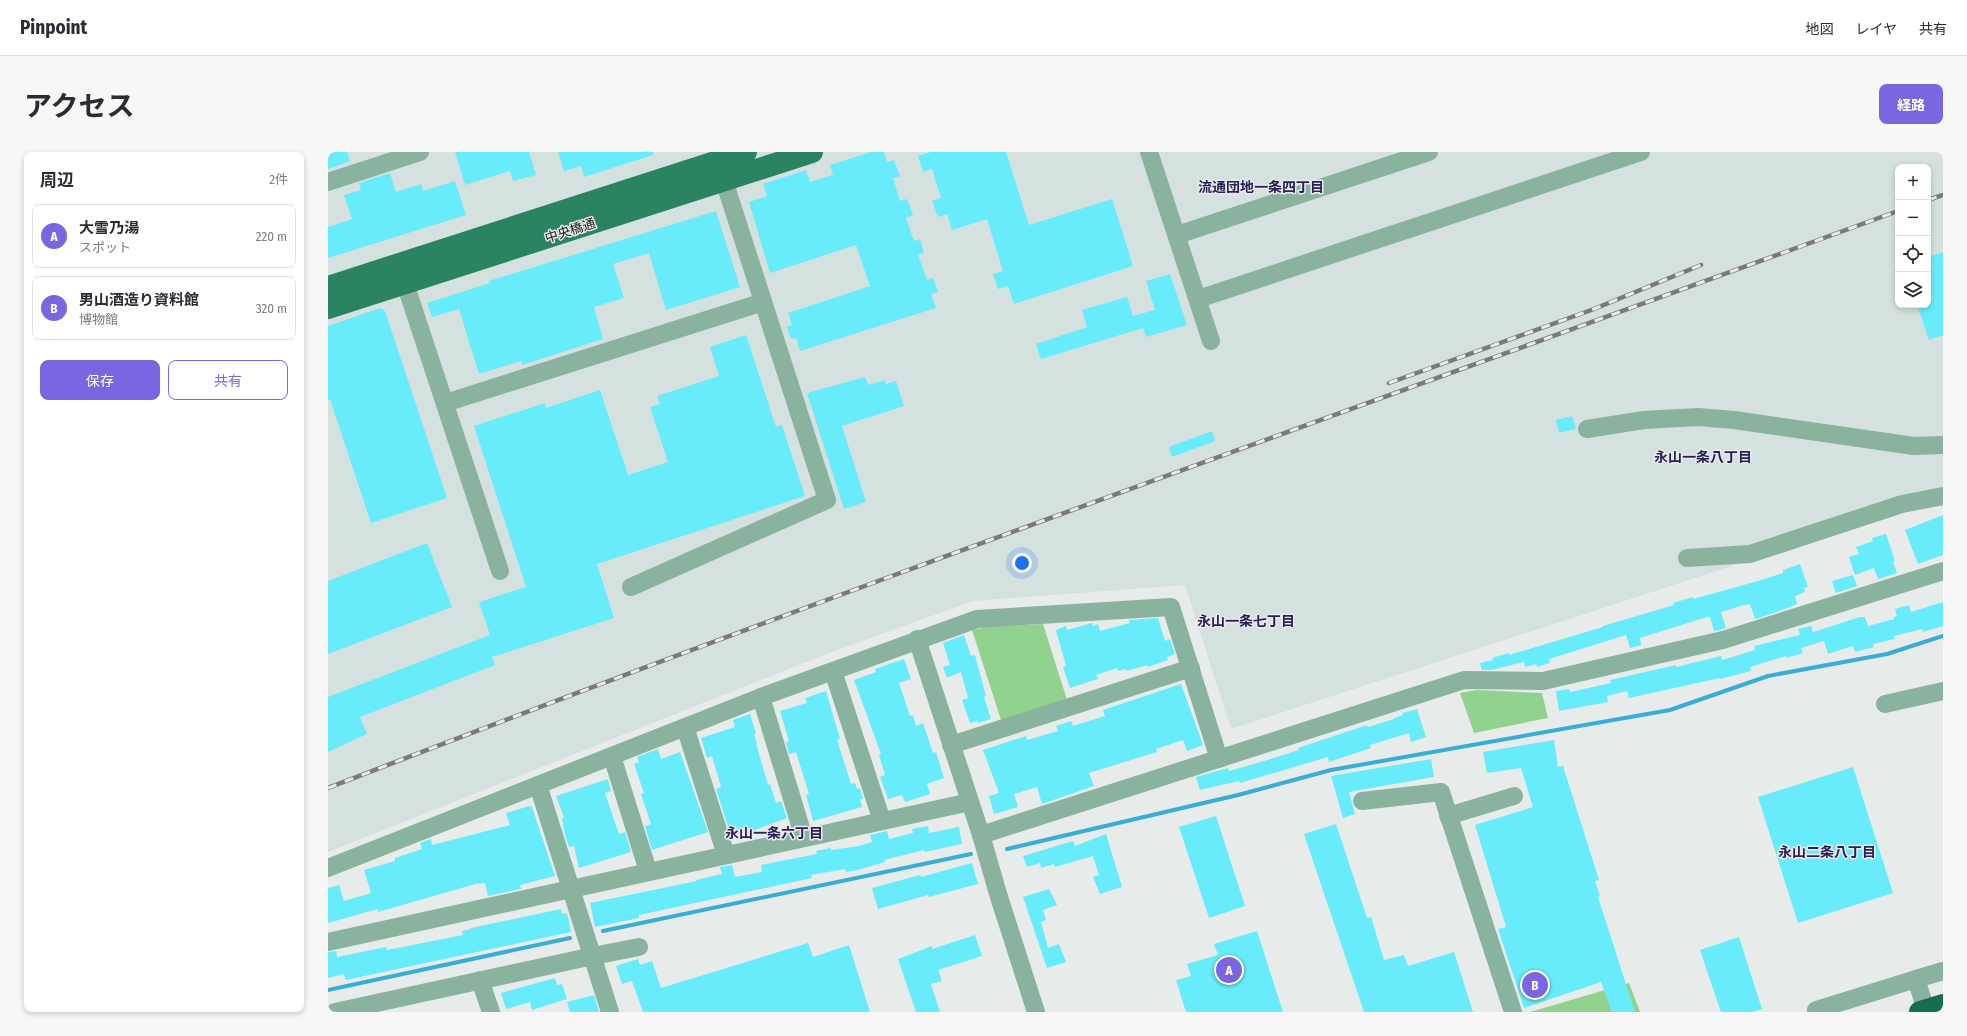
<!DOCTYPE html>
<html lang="ja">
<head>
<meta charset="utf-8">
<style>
  :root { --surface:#fff; --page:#f7f7f7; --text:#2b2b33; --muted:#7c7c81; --line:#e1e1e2; --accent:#7b65e0 }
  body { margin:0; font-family:"Fira Sans Condensed","Noto Sans JP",sans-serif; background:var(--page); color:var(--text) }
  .controls { position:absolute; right:12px; top:12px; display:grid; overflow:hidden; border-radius:8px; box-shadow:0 2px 6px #0003 }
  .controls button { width:36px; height:36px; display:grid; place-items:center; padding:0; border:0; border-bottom:1px solid var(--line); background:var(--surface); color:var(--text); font:20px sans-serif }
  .you { position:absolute; left:694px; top:411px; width:14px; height:14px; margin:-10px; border:3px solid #fff; border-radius:50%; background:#1a73e8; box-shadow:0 0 0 6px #1a73e833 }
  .badge { display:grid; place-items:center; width:26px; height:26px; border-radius:50%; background:var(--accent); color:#fff; font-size:13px; font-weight:700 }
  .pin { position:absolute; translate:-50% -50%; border:2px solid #fff; box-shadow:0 1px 4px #0006 }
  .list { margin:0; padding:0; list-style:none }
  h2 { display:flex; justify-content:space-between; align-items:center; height:52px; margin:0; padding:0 16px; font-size:17px }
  h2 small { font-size:13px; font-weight:400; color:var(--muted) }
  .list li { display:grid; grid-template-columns:26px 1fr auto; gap:12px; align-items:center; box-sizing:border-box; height:64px; margin:0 8px 8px; padding:0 8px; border:1px solid var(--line); border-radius:8px }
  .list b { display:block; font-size:15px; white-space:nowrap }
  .list p { margin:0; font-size:13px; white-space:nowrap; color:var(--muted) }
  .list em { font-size:13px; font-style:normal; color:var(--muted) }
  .actions { display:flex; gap:8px; padding:12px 16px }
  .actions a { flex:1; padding:9px 0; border:1px solid var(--accent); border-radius:8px; text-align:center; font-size:14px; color:var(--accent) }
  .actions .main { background:var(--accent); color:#fff }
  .icon { flex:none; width:22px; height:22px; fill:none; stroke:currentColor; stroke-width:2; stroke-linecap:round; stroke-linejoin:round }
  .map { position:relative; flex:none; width:1615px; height:860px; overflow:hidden; border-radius:8px }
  header { display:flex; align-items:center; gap:24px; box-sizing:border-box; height:56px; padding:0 20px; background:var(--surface); border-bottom:1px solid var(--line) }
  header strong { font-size:19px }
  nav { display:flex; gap:22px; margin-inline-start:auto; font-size:14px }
  .intro { display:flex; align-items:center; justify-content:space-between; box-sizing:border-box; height:96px; padding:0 24px }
  h1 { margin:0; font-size:28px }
  .button { padding:10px 18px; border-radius:8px; background:var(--accent); color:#fff; font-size:14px; font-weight:700 }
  main { display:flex; gap:24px; padding:0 24px }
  aside { flex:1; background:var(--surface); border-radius:8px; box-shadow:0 2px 6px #0003 }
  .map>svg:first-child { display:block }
  .built { fill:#d4e1df; fill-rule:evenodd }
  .green { fill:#92d28f }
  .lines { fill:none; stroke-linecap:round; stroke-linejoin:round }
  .stream { stroke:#38add6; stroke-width:4 }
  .building { fill:#68ecfb }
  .minor { stroke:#8ab39f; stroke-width:18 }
  .major { stroke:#2a8361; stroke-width:22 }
  .highway { stroke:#176d4f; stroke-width:22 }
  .rail-casing { stroke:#797b7b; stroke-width:4.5 }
  .rail { stroke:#e7ebea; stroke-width:3; stroke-dasharray:9; stroke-linecap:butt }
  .labels { text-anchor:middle; stroke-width:3; stroke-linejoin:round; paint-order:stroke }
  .street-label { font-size:13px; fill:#191a1a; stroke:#e7ebea }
  .neighbourhood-label { font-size:14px; font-weight:bold; fill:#2a1d58; stroke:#e7ebea }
</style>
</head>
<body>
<header>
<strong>Pinpoint</strong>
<nav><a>地図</a><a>レイヤ</a><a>共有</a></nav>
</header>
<div class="intro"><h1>アクセス</h1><a class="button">経路</a></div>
<main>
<aside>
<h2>周辺<small>2件</small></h2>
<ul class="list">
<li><span class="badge">A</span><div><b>大雪乃湯</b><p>スポット</p></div><em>220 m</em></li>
<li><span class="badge">B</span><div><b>男山酒造り資料館</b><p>博物館</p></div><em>320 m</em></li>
</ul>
<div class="actions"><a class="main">保存</a><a>共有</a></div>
</aside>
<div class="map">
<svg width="1615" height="860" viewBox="0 0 1615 860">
  <rect width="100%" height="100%" fill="#e7ebea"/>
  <!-- built -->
  <path class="built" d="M0 0H1615V351L1579 357 903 577 857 433 645 449 498 502 0 700ZM1570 15H1600V153H1570Z"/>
  <!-- green -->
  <g class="green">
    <polygon points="715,472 739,548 673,568 644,478 658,475"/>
    <polygon points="1149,538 1214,541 1220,566 1146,581 1132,541"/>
    <polygon points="1301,831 1312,860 1202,860"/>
  </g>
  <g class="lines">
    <!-- stream -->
    <g class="stream">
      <polyline points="679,697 910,643 1003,618 1342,558 1440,524 1559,502 1615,484"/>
      <polyline points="275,779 643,702"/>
      <polyline points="0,838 242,786"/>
    </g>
  </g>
  <!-- building -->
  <g class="building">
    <polygon points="0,0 19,0 22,9 0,17"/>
    <polygon points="127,0 201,0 208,23 185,29 182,19 137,33"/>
    <polygon points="230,0 325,0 325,3 256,25 253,14 236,19"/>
    <polygon points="543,0 556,0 559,10 566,8 572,24 565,26 572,49 579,47 585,63 578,66 586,89 592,87 596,101 590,103 599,128 605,126 610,140 603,142 608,156 472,199 468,186 463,187 459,175 464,173 460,161 542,134 528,93 442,121 421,50 439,44 435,32 478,18 482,30 505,23 502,13"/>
    <polygon points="603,0 678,0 701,73 784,47 805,114 686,152 680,134 670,137 665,122 675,119 659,67 624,78 619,62 610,65 604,49 613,46 604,17 595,20 590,4"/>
    <polygon points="62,21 68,40 93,32 95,39 127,29 138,63 0,106 0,75 24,67 16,43 33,38 31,31"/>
    <polygon points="388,59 412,135 338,158 321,101 285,112 296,146 266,155 275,187 194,213 193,209 151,222 131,157 104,165 99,151 162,131 161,129"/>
    <polygon points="1615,100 1615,183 1601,188 1589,153 1600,153 1600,105"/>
    <polygon points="842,122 859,173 818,185 815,176 713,207 708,192 759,175 754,158 799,145 805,164 827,158 818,129"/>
    <polygon points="52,156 57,159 119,346 43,371 2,247 0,248 0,174"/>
    <polygon points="418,183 448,275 454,273 477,344 269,412 286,466 164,505 167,513 32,565 39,582 0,600 0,545 162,483 151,450 198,435 146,274 217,251 218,256 272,238 300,323 340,310 322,255 332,252 329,244 391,224 382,195"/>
    <polygon points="537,225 540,233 557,228 558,232 568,229 576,254 514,274 538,350 516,357 479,241"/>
    <polygon points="1244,264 1248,277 1231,281 1228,268"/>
    <polygon points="884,279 887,289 844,305 841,295"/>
    <polygon points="1615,363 1615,403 1590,412 1577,378"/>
    <polygon points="1558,382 1567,409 1565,410 1569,421 1550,427 1546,416 1527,423 1521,405 1531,402 1528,395 1545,389 1544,386"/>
    <polygon points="99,391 124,455 0,502 0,429"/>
    <polygon points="1472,412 1480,435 1476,436 1477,440 1467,444 1469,452 1449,460 1427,467 1422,452 1416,453 1393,460 1398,476 1392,478 1386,479 1382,465 1379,465 1312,486 1313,493 1302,496 1298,483 1221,507 1222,511 1209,515 1208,512 1197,515 1196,510 1163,518 1154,518 1152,511 1165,508 1164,506 1181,501 1181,503 1275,475 1275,474 1346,453 1345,451 1365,445 1365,447 1430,429 1455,421 1455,418"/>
    <polygon points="1525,423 1529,434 1508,441 1504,429"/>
    <polygon points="1615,450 1615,474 1595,480 1594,477 1566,484 1567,487 1545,492 1546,495 1527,500 1525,494 1500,502 1496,489 1473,496 1475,501 1458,506 1458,504 1422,515 1423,519 1392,527 1392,526 1301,546 1299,539 1279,544 1280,550 1231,559 1228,539 1241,537 1242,540 1283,531 1282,528 1348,513 1348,515 1393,504 1394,508 1427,498 1426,494 1472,483 1470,477 1483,474 1485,480 1532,465 1537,465 1540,474 1566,467 1566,465 1569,464 1567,457 1581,453 1583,460"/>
    <polygon points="830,466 837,489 842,487 847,502 839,505 840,508 820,515 819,513 799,519 798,517 790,519 789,516 768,523 770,527 742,536 735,515 738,514 728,478 738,474 739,478 764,471 765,474 770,472 772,479 802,471 801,468"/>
    <polygon points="636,483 643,504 647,503 658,544 656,545 663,567 650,571 649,569 642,571 634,548 640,546 633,520 619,526 615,515 622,513 615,491"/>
    <polygon points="576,507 583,527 571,531 582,564 585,563 588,574 595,571 605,601 608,600 616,626 599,632 602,642 577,650 574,643 560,647 552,625 557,623 551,603 553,602 526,528 548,520 547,517"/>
    <polygon points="853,532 875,593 859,599 855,588 828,597 829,600 761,621 766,634 714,652 709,635 686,642 690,655 666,662 661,644 671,641 655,598 698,584 699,588 730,579 728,574 743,569 745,574 777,564 775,558"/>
    <polygon points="498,539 512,587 509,588 523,632 527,631 529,637 532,636 535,647 532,647 534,655 485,669 478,643 481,642 468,600 461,602 458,590 461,589 452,559 479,551 477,546"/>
    <polygon points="1089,557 1098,585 1083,590 1081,581 1042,593 1043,596 1001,610 1000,605 912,631 911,629 872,638 868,625 900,616 901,619 936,609 971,598 970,596 1039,573 1040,575 1066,567 1066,566 1075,563 1074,561"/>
    <polygon points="422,562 428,581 426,582 429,591 428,591 440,633 442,632 448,651 453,649 459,666 424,679 403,684 388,637 393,635 384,604 379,606 373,586 407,575 405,568"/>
    <polygon points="1226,588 1230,615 1235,614 1271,728 1267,729 1272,744 1270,745 1307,860 1284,860 1273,830 1196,856 1170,777 1178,775 1147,673 1205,655 1193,616 1159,621 1155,600"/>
    <polygon points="330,597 333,607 352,600 380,680 324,698 317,674 323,672 313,642 316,641 306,612 311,610 309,605"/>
    <polygon points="1103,607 1106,625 1021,640 1027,662 1015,666 1003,624"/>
    <polygon points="1525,615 1565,741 1470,771 1430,645"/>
    <polygon points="280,627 283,639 277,641 291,682 297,680 303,700 251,716 246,694 241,695 237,683 234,666 236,666 228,644"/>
    <polygon points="201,654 204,655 227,724 192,733 193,737 160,744 157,731 151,732 151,731 50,760 50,757 0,771 0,736 11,733 16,749 43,741 36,718 67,709 67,706 94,697 92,691 97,689 103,687 104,693 182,673 178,661"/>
    <polygon points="888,664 917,754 881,766 851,675"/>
    <polygon points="1008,672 1039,766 1043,765 1056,808 1076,803 1080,814 1126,800 1145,860 1036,860 976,682"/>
    <polygon points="600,674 601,681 631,675 634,692 597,700 596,698 556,708 557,710 530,718 518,720 517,717 483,723 484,726 311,763 311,766 267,775 262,751 369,729 368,728 394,722 392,715 404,713 407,725 434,720 433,713 489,702 488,699 503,696 503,698 531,694 544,690 542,683 559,679 561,687 585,681 584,677"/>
    <polygon points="778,682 794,735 772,742 765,725 771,723 765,704 727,715 726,712 713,716 712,711 699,715 695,704 745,689 747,694"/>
    <polygon points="644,711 650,732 601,745 600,743 550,757 544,736 592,723 593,725"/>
    <polygon points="721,737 729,753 715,758 718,768 713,770 720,796 731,792 738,810 719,816 695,745"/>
    <polygon points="233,757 234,762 239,761 243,780 18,828 16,822 0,826 0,800 8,799 9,805 58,795 59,798 135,783 134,779 143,777 143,776"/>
    <polygon points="929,779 955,860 858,860 848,828 863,824 859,812 890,803 886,792"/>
    <polygon points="647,783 654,804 610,818 614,829 603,832 612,860 588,860 570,807 604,794 604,797"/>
    <polygon points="1411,785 1434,857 1425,860 1393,860 1372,798"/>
    <polygon points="480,791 485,805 521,793 542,860 315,860 304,829 294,832 288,814 310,807 312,813 324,809 333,836"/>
    <polygon points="227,826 229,833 234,832 239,847 204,858 202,850 178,857 173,841"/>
    <polygon points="266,843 271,860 242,860 239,850"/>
  </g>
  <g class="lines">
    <!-- minor -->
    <g class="minor">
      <polyline points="821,0 883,189"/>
      <polyline points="0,30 92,0"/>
      <polyline points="849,83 1101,0"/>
      <polyline points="73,119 172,419"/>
      <polyline points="870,147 1313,0"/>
      <polyline points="117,251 435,150"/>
      <polyline points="1259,277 1316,268 1370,265 1406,268 1586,294 1615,293"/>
      <polyline points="1359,406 1422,402 1574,352 1615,344"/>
      <polyline points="303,435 499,348 392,16"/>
      <polyline points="589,487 653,683 671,745 708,860"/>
      <polyline points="505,519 554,669"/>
      <polyline points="433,545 476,686"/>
      <polyline points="1557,552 1615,539"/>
      <polyline points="357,575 398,703"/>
      <polyline points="623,593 863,516"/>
      <polyline points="284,604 320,719"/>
      <polyline points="210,633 282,860"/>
      <polyline points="1034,649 1113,640 1185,860"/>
      <polyline points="1120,664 1186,644"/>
      <polyline points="653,683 1136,528 1215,529 1395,488 1615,419"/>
      <polyline points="0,716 433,545 649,467 843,455 891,607"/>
      <polyline points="0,790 642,650"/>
      <polyline points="152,828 163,860"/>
      <polyline points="1488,858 1588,827"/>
      <polyline points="1598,858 1588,827 1615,819"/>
      <polyline points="7,860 265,804 311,795"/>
    </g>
    <!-- major -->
    <g class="major">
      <polyline points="0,135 418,0"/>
      <polyline points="0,156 484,0"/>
    </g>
    <!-- highway -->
    <polyline class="highway" points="1592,860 1615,853"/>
    <defs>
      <g id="rail">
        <polyline points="1600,48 1615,43"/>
        <polyline points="1061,231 1266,157 1373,113"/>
        <path d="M0 636C520 435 1046 250 1570 59"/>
      </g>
    </defs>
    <!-- rail casing -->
    <use href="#rail" class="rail-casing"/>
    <!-- rail -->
    <use href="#rail" class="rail"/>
  </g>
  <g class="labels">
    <!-- street labels -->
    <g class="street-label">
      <text transform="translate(242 78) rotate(-18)" y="5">中央橋通</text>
    </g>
    <!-- neighbourhood labels -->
    <g class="neighbourhood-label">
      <text x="933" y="40">流通団地一条四丁目</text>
      <text x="1375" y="310">永山一条八丁目</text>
      <text x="918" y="474">永山一条七丁目</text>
      <text x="446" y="686">永山一条六丁目</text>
      <text x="1499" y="705">永山二条八丁目</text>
    </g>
  </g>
</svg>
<div class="controls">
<button>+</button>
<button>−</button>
<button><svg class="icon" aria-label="locate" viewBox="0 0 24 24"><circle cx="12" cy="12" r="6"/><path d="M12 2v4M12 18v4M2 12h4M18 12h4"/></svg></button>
<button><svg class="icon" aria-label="layers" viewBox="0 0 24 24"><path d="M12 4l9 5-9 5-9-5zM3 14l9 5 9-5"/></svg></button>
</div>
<div class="you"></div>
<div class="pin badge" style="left:901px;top:818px">A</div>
<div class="pin badge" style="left:1207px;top:833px">B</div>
</div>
</main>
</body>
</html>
